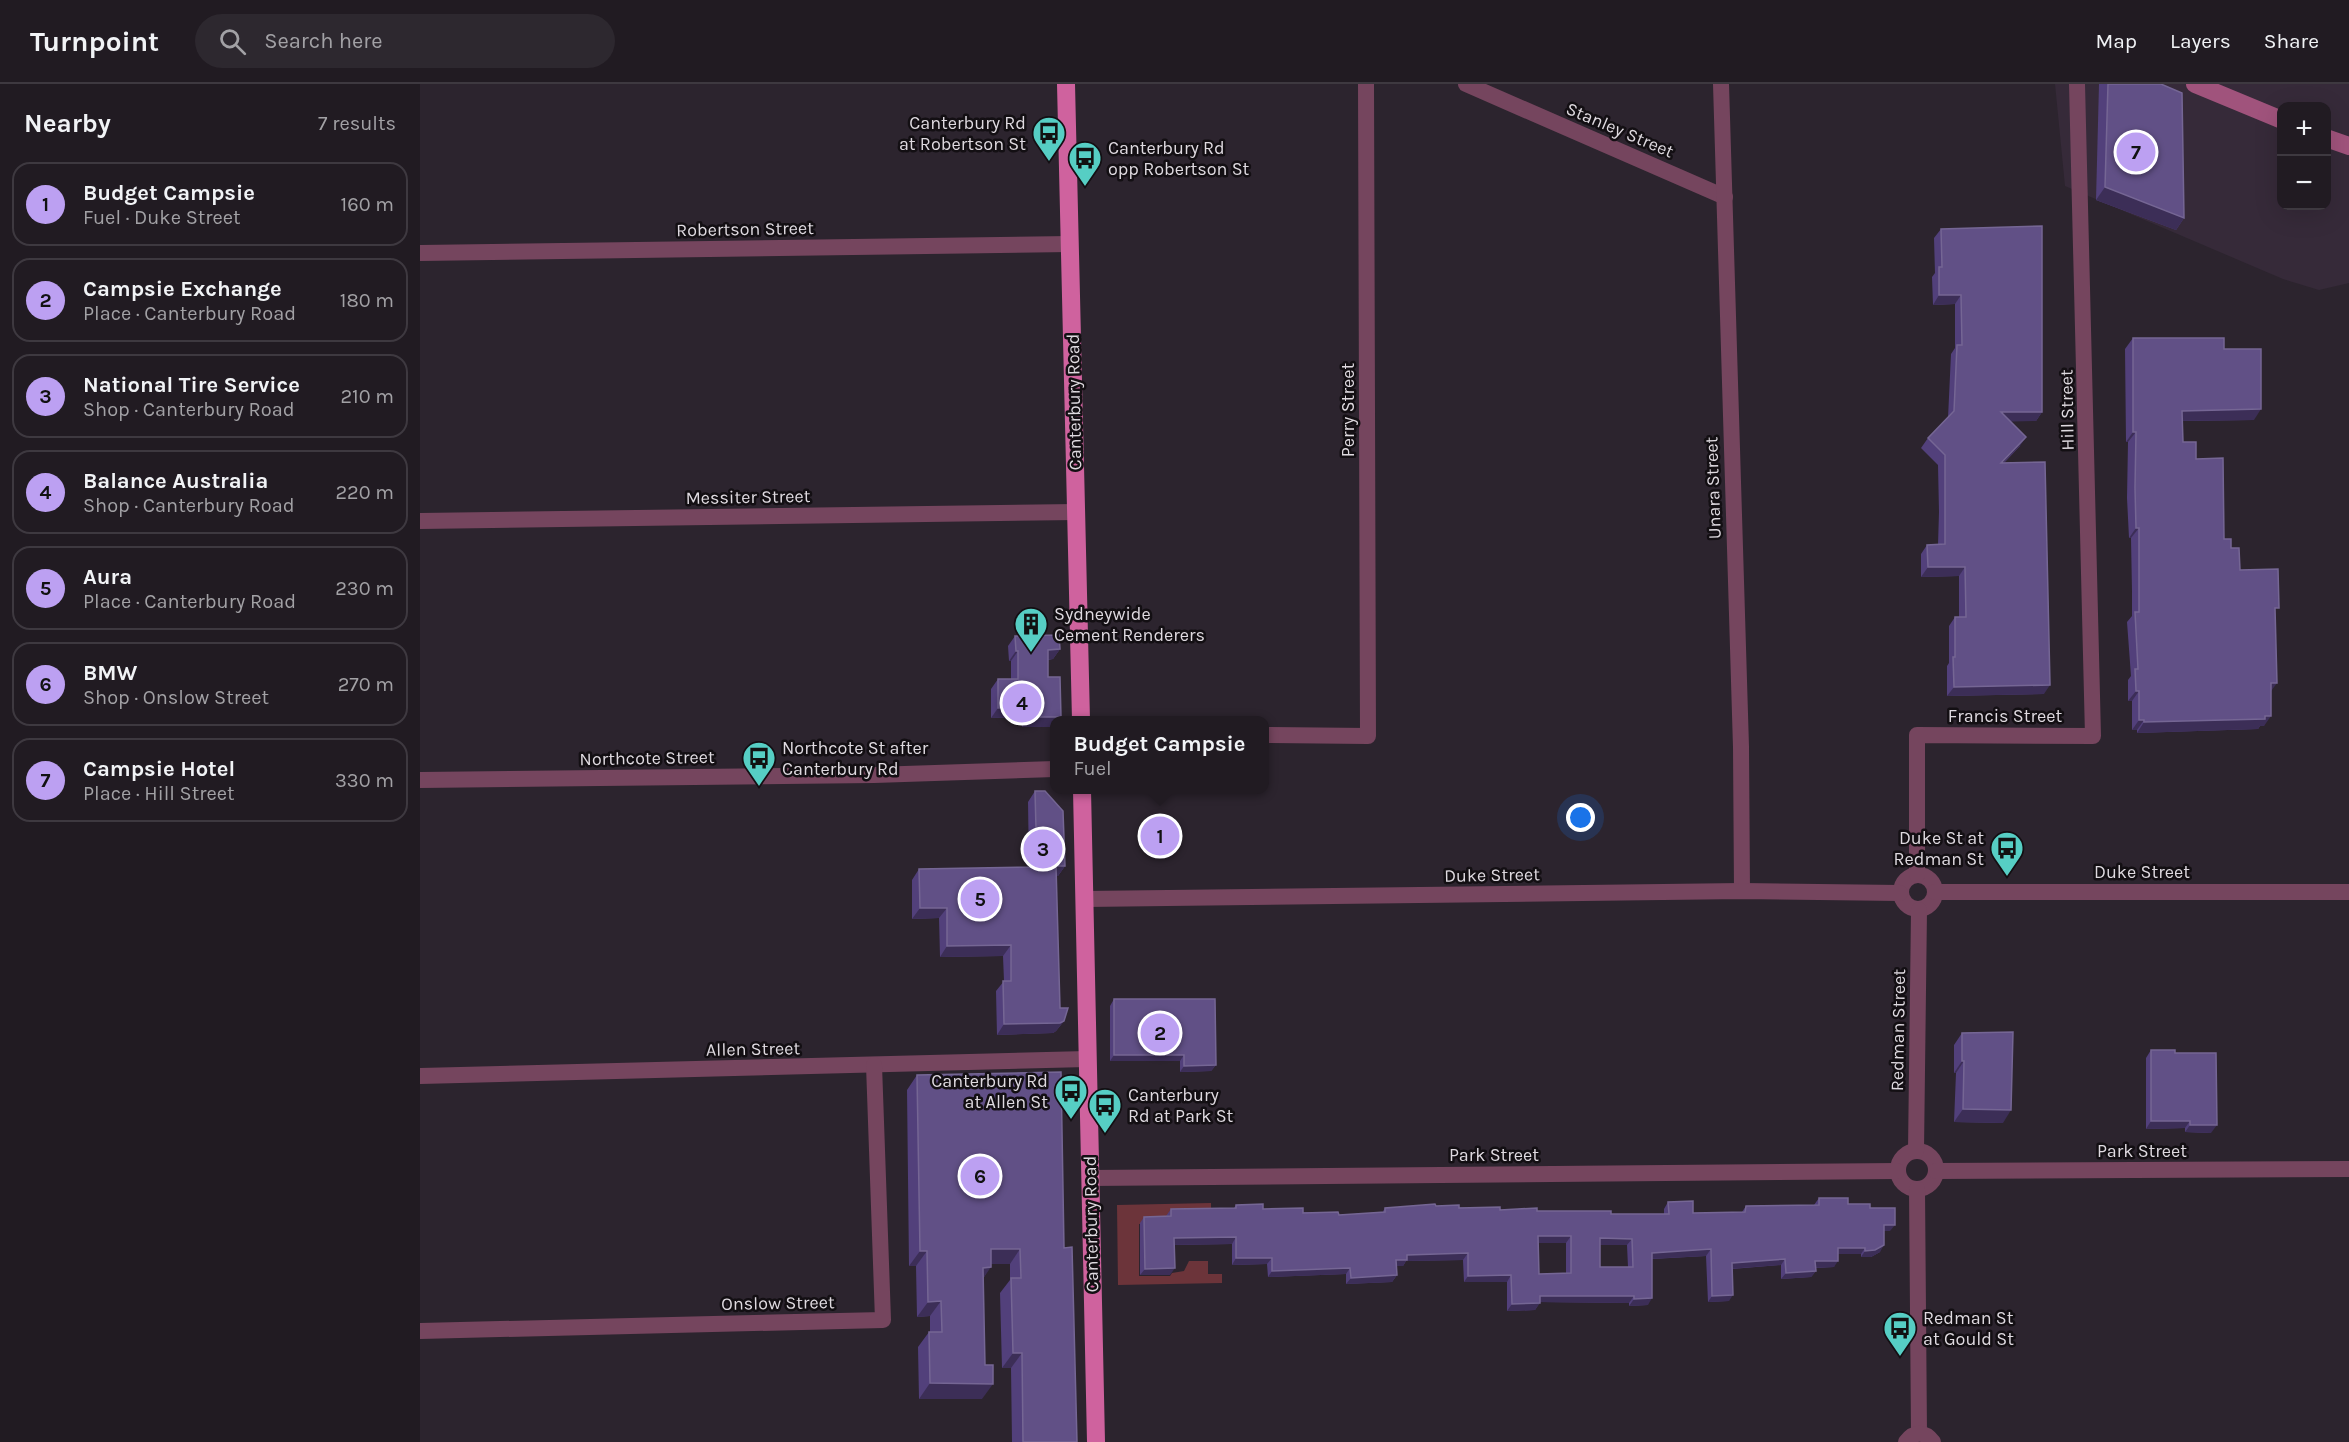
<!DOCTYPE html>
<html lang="en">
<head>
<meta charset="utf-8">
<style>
  :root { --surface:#211b22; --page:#2d282f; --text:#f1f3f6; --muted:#a2a1a5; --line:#3e3940; --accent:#bca0f2 }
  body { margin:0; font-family:Karla,sans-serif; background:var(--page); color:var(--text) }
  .controls { position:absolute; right:18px; top:18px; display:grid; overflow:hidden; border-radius:12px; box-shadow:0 6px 24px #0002 }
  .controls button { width:54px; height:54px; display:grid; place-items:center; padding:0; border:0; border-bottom:2px solid var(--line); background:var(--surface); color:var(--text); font:30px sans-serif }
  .you { position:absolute; left:1161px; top:734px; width:21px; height:21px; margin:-15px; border:4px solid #fff; border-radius:50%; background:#1a73e8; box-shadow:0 0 0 9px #1a73e833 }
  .badge { display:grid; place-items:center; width:39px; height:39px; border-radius:50%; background:var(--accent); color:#111; font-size:20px; font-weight:700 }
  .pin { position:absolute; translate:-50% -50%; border:3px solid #fff; box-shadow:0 2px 6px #0006 }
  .popup { position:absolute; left:630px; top:632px; width:219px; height:78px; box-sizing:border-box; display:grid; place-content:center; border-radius:12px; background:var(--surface); filter:drop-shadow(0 2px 4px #0005); font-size:20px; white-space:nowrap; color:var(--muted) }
  .popup b { font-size:22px; color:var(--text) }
  .popup::after { content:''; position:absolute; left:50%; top:100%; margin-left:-12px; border:12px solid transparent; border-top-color:var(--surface) }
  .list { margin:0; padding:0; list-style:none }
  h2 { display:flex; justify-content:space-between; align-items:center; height:78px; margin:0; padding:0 24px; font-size:26px }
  h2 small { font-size:20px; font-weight:400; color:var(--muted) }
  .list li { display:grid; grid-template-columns:39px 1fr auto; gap:18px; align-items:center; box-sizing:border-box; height:84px; margin:0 12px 12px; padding:0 12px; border:2px solid var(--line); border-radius:18px }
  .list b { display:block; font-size:22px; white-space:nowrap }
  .list p { margin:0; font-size:20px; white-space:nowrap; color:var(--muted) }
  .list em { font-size:20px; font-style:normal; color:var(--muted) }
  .icon { flex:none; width:33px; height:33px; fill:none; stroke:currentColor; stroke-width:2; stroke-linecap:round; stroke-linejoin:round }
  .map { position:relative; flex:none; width:1929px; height:1358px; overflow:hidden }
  header { display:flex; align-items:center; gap:36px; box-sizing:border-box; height:84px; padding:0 30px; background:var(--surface); border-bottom:2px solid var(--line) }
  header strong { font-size:28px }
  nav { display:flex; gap:33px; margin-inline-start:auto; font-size:21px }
  .search { width:420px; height:54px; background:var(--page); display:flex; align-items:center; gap:15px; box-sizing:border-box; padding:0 21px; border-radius:33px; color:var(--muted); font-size:22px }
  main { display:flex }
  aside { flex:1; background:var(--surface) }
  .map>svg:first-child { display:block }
  .built { fill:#362a39; fill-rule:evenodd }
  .green { fill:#6c343a }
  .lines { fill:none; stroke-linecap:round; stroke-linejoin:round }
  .minor { stroke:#75455e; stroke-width:16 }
  .secondary { stroke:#a0537c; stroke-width:18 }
  .trunk { stroke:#cf629e; stroke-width:18 }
  .wall { fill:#52407b; fill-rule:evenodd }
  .shaded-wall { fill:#3c2e57 }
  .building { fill:#615086; stroke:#756694; stroke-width:1.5; fill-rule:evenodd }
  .labels { text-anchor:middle; stroke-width:5; stroke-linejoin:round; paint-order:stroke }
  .poi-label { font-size:18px; fill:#dfdae0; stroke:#130f13; text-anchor:start }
  .street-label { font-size:18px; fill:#dfdae0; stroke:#130f13 }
</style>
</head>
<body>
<header>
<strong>Turnpoint</strong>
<div class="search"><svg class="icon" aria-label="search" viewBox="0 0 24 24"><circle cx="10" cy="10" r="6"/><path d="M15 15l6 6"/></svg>Search here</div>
<nav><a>Map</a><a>Layers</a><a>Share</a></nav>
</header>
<main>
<aside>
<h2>Nearby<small>7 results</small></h2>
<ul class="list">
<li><span class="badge">1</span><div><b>Budget Campsie</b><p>Fuel · Duke Street</p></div><em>160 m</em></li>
<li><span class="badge">2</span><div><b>Campsie Exchange</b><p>Place · Canterbury Road</p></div><em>180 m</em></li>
<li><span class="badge">3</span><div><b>National Tire Service</b><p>Shop · Canterbury Road</p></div><em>210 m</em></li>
<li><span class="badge">4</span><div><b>Balance Australia</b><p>Shop · Canterbury Road</p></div><em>220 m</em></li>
<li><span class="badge">5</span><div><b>Aura</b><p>Place · Canterbury Road</p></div><em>230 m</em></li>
<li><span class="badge">6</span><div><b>BMW</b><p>Shop · Onslow Street</p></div><em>270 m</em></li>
<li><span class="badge">7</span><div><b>Campsie Hotel</b><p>Place · Hill Street</p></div><em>330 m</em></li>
</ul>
</aside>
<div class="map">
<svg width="1929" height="1358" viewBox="0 0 1929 1358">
  <rect width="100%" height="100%" fill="#2c242e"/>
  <!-- built -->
  <path class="built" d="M1635 0H1929V199L1899 206 1863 195 1645 102ZM1862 22H1906V122H1862Z"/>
  <!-- green -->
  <polygon class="green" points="791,1119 791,1130 747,1139 719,1140 719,1192 750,1192 752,1189 764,1187 769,1177 788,1177 788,1190 802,1190 802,1199 698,1201 697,1121"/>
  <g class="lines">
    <!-- minor -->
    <g class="minor">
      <polyline points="1046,0 1305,113"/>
      <polyline points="1301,0 1321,663 1322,807"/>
      <polyline points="0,169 650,160"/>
      <polyline points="0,437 656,428"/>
      <polyline points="845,651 948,652 946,0"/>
      <polyline points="0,696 454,691 635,685"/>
      <circle cx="1498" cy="808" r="17"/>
      <polyline points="1497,791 1497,651 1673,652 1657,0"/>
      <polyline points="1515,808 1929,808"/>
      <polyline points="665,815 1322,807 1480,809"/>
      <polyline points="0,992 667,975"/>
      <circle cx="1497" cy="1086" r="19"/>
      <polyline points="1496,1067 1499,826"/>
      <polyline points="1516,1087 1929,1085"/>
      <polyline points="670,1094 1477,1087"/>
      <polyline points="1497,1105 1499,1349"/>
      <polyline points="0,1247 463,1236 454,981"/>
      <path d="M1486 1358C1494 1347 1505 1347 1513 1358"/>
    </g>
    <!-- secondary -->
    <g class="secondary">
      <polyline points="1775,0 1862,36"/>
      <polyline points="1906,54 1929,62"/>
    </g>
    <!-- trunk -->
    <g class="trunk">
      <polyline points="646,0 661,636"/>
      <polyline points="662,706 676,1358"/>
    </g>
  </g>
  <!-- wall -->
  <g class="wall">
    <polygon points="1679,0 1741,0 1764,134 1756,146 1676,116"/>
    <polygon points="1521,145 1622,328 1616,337 1590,337 1600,362 1584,379 1624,610 1527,612 1527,582 1529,579 1529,542 1535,533 1539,533 1539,492 1501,493 1501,470 1507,461 1518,461 1519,428 1518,381 1501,364 1508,354 1528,334 1531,270 1535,264 1535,220 1513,221 1512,193 1515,189 1514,154"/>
    <polygon points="1713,254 1804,265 1834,336 1762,337 1763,358 1776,375 1804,455 1811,464 1820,486 1855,529 1851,607 1844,642 1840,642 1838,645 1717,649 1717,646 1712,646 1712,617 1708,617 1708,596 1711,592 1707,538 1712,532 1712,508 1711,454 1709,454 1707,414 1708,358 1706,358 1705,265"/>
    <polygon points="595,552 640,565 633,575 628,576 628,593 641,633 638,636 635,636 634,643 602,643 602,633 571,634 571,605 578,595 591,595 591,577 589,577 588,562"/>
    <polygon points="615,707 645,782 638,792 636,792 640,924 644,937 636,947 633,949 577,951 576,907 584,897 583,872 520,873 519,834 492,835 492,796 499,785 609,783 608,718"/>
    <polygon points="694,915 796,981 791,987 760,988 760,977 690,977 690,922"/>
    <polygon points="1542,949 1583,1039 1534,1038 1536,989 1534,989 1534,961"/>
    <polygon points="1731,966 1755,969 1791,1049 1765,1048 1765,1044 1726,1045 1726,974"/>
    <polygon points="497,991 644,1164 657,1358 592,1358 591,1284 582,1284 580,1209 590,1196 590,1180 571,1180 563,1195 562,1315 499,1315 498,1263 509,1248 510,1248 510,1232 497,1233 496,1182 489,1182 487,1006"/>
    <path d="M1399 1114 1450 1124 1470 1147H1464L1460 1168 1451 1173H1441V1170H1418L1414 1183 1396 1184V1187L1391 1193 1361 1195V1181L1312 1185 1309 1217 1288 1218 1286 1172 1232 1175 1228 1221 1209 1222V1219L1120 1218 1115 1226 1087 1227V1198H1044L1043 1176 986 1177 983 1182H976L977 1191 972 1198 926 1200V1190L848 1193 847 1180 812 1181V1160L754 1161 750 1191H720V1139L724 1133 746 1132 751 1125 814 1124 816 1121 843 1125 919 1131 962 1129 965 1124 1016 1122 1080 1126 1191 1130H1244V1125L1248 1118 1273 1129 1322 1128 1326 1122 1394 1121ZM1118 1159H1146V1189L1119 1190ZM1180 1161H1207L1208 1183H1180Z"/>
  </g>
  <!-- shaded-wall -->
  <g class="shaded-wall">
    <polygon points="1685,103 1764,134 1756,146 1676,116"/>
    <polygon points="1519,211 1541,211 1535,220 1513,221"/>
    <polygon points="1841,325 1834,336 1755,337 1762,327"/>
    <polygon points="1581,328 1622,328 1616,337 1574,338"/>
    <polygon points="1713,348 1716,348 1708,358 1706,358"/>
    <polygon points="1606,353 1600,362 1574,388 1581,379"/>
    <polygon points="1716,444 1719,444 1711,454 1709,454"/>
    <polygon points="1508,483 1545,483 1539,492 1501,493"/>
    <polygon points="640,565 633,575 621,576 628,566"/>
    <polygon points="596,567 598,567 591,577 589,577"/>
    <polygon points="1851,599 1857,599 1849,610"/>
    <polygon points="1630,601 1624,610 1527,612 1534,603"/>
    <polygon points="1716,607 1719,607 1712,617 1708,617"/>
    <polygon points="609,623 602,633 571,634 578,624"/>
    <polygon points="1851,632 1844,642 1840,642 1838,645 1717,649 1724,638"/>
    <polygon points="609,633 641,633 638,636 635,636 635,641 634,643 602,643"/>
    <polygon points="1719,636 1724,636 1717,646 1712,646"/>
    <polygon points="636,782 645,782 638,792 629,793"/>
    <polygon points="500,824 527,824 519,834 492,835"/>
    <polygon points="591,861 583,872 520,873 527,862"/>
    <polygon points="644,937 636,947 633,949 577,951 584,940"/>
    <polygon points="694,971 764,971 760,977 690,977"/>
    <polygon points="1542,977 1544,977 1536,989 1534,989"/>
    <polygon points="796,981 791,987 760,988 764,982"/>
    <polygon points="1543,1025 1591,1026 1583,1039 1534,1038"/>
    <polygon points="1731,1037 1770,1037 1765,1044 1726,1045"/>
    <polygon points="1770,1041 1797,1041 1791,1049 1765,1048"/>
    <polygon points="1464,1141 1475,1141 1470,1147 1460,1147"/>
    <polygon points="1118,1152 1151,1152 1146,1159 1113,1159"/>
    <polygon points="816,1153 812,1160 750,1161 754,1154"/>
    <polygon points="1180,1154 1212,1155 1207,1161 1175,1161"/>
    <polygon points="1464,1161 1460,1168 1451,1173 1441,1173 1445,1167"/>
    <polygon points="1418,1164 1445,1164 1441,1170 1413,1170"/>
    <polygon points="571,1165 600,1165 590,1180 560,1180"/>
    <polygon points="1291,1165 1286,1172 1228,1175 1232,1169"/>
    <polygon points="500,1167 507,1167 496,1182 489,1182"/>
    <polygon points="1048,1169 1043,1176 986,1177 983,1182 971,1182 976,1176 987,1171"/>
    <polygon points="816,1174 852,1174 847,1180 812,1181"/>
    <polygon points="1365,1175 1361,1181 1308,1185 1312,1179"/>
    <polygon points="1395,1177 1418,1177 1414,1183 1391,1184"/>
    <polygon points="571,1183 560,1199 563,1184"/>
    <polygon points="755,1184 750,1191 720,1191 725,1185"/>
    <polygon points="930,1184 926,1190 848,1193 852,1187"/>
    <polygon points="1396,1187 1391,1193 1361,1195 1366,1189"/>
    <polygon points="977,1191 972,1198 926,1200 931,1194"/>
    <polygon points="1091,1191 1087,1198 1044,1198 1048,1192"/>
    <polygon points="1313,1211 1309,1217 1288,1218 1292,1212"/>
    <polygon points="1120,1212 1214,1212 1209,1219 1115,1218"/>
    <polygon points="1232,1214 1228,1221 1209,1222 1214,1215"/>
    <polygon points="521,1217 510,1232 497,1233 508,1218"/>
    <polygon points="1120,1219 1115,1226 1087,1227 1092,1220"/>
    <polygon points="593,1269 602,1269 591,1284 582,1284"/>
    <polygon points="510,1299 573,1300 562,1315 499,1315"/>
  </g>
  <!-- building -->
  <g class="building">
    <polygon points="1688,0 1741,0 1762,9 1764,134 1685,103"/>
    <polygon points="1622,142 1622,328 1581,328 1606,353 1581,379 1625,378 1630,601 1534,603 1533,573 1535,573 1535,533 1546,533 1545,483 1508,483 1507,461 1525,460 1525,371 1508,354 1534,327 1537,261 1542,261 1541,211 1519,211 1519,183 1522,183 1521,145"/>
    <polygon points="1713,254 1804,254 1804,265 1841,265 1841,325 1762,327 1763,358 1776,358 1776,375 1803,374 1804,455 1811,455 1811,464 1819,464 1820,486 1858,485 1859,524 1855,524 1857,599 1851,599 1851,632 1845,632 1845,635 1724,638 1724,636 1719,636 1719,607 1716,607 1715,585 1718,585 1715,528 1719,528 1719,444 1716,444 1715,404 1716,348 1713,348"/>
    <polygon points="639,551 640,565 628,566 628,593 640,593 641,633 609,633 609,623 578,624 578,595 598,595 598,567 596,567 595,552"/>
    <polygon points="615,707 625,707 643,727 645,782 636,782 640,924 648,924 644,937 640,939 584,940 583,897 591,897 591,861 527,862 527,824 500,824 499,785 617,783"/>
    <polygon points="694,915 795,915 796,981 764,982 764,971 694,971"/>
    <polygon points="1593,948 1591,1026 1543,1025 1544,977 1542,977 1542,949"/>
    <polygon points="1731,966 1755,966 1755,969 1796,969 1797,1041 1770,1041 1770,1037 1731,1037"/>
    <polygon points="641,988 644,1164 652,1163 657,1358 603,1358 602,1269 593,1269 591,1194 601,1194 600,1165 571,1165 571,1183 563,1184 565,1281 573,1281 573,1300 510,1299 509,1248 522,1248 521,1217 508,1218 507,1167 500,1167 497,991"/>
    <path d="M1399 1114H1428V1120H1450V1124H1475V1141H1464V1161L1455 1166 1445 1167V1164H1418V1177H1395L1396 1187 1366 1189 1365 1175 1312 1179 1313 1211 1292 1212 1291 1165 1232 1169V1214L1214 1215V1212H1120V1219L1092 1220 1091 1191 1048 1192V1169L987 1171V1176H976L977 1191 931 1194 930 1184 852 1187V1174H816V1153L754 1154 755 1184 725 1185 724 1133 751 1132V1125L816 1124V1121L843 1120V1125L883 1124V1129L918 1128 919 1131 965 1128V1124L1015 1120 1016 1122 1039 1121V1124L1080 1123V1126L1117 1124V1127H1191V1130H1249L1248 1118 1273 1117V1129L1325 1128 1326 1122 1399 1121ZM1118 1152H1151V1189L1119 1190ZM1180 1154 1212 1155 1213 1183H1180Z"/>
  </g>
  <!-- icons -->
  <defs>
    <symbol id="bus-pin" viewBox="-11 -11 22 30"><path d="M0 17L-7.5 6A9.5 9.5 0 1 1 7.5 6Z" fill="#56cec4" stroke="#130f13"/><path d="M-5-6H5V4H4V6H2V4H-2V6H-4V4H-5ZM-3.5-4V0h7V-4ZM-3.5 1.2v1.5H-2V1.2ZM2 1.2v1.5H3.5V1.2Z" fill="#111"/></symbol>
    <symbol id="building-pin" viewBox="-11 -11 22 30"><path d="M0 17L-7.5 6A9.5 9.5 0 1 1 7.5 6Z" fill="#56cec4" stroke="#130f13"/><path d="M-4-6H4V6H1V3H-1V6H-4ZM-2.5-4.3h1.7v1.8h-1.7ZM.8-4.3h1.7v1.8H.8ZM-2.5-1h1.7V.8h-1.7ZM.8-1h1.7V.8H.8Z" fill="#111"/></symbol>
  </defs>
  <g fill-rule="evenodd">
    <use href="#bus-pin" x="610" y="30" width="38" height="52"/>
    <use href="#bus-pin" x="646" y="55" width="38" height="52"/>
    <use href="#building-pin" x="592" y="521" width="38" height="52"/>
    <use href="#bus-pin" x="320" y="655" width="38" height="52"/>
    <use href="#bus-pin" x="1568" y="745" width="38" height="52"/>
    <use href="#bus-pin" x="632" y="988" width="38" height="52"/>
    <use href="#bus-pin" x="666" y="1002" width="38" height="52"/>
    <use href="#bus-pin" x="1461" y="1225" width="38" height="52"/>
  </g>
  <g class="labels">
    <!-- poi labels -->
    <g class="poi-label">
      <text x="606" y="45" text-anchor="end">Canterbury Rd<tspan x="606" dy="21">at Robertson St</tspan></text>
      <text x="688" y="70">Canterbury Rd<tspan x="688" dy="21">opp Robertson St</tspan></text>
      <text x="634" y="536">Sydneywide<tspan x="634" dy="21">Cement Renderers</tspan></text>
      <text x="362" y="670">Northcote St after<tspan x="362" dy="21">Canterbury Rd</tspan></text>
      <text x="1564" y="760" text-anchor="end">Duke St at<tspan x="1564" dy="21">Redman St</tspan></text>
      <text x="628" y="1003" text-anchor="end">Canterbury Rd<tspan x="628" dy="21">at Allen St</tspan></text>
      <text x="708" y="1017">Canterbury<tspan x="708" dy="21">Rd at Park St</tspan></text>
      <text x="1503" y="1240">Redman St<tspan x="1503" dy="21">at Gould St</tspan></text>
    </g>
    <!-- street labels -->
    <g class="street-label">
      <text transform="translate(1200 46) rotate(23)" y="6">Stanley Street</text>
      <text transform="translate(325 145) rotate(-1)" y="6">Robertson Street</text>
      <text transform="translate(654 318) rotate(-91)" y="6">Canterbury Road</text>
      <text transform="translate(928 326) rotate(-90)" y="6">Perry Street</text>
      <text transform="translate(1647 326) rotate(-91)" y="6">Hill Street</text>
      <text transform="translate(1293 404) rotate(-92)" y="6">Unara Street</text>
      <text transform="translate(328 413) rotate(-1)" y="6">Messiter Street</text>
      <text x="1585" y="638">Francis Street</text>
      <text transform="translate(227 674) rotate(-1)" y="6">Northcote Street</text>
      <text x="1722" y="794">Duke Street</text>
      <text transform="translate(1072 791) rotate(-1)" y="6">Duke Street</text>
      <text transform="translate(1478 946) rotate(-89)" y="6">Redman Street</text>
      <text transform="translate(333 965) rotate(-1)" y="6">Allen Street</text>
      <text x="1722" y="1073">Park Street</text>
      <text x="1074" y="1077">Park Street</text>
      <text transform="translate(671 1140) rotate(-91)" y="6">Canterbury Road</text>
      <text transform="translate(358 1219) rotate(-1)" y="6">Onslow Street</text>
    </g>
  </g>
</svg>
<div class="controls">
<button>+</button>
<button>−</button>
</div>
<div class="you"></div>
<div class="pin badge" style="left:740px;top:752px">1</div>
<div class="popup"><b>Budget Campsie</b>Fuel</div>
<div class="pin badge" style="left:740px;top:949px">2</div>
<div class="pin badge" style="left:623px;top:765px">3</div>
<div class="pin badge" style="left:602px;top:619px">4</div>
<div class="pin badge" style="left:560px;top:815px">5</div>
<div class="pin badge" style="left:560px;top:1092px">6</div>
<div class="pin badge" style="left:1716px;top:68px">7</div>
</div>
</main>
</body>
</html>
